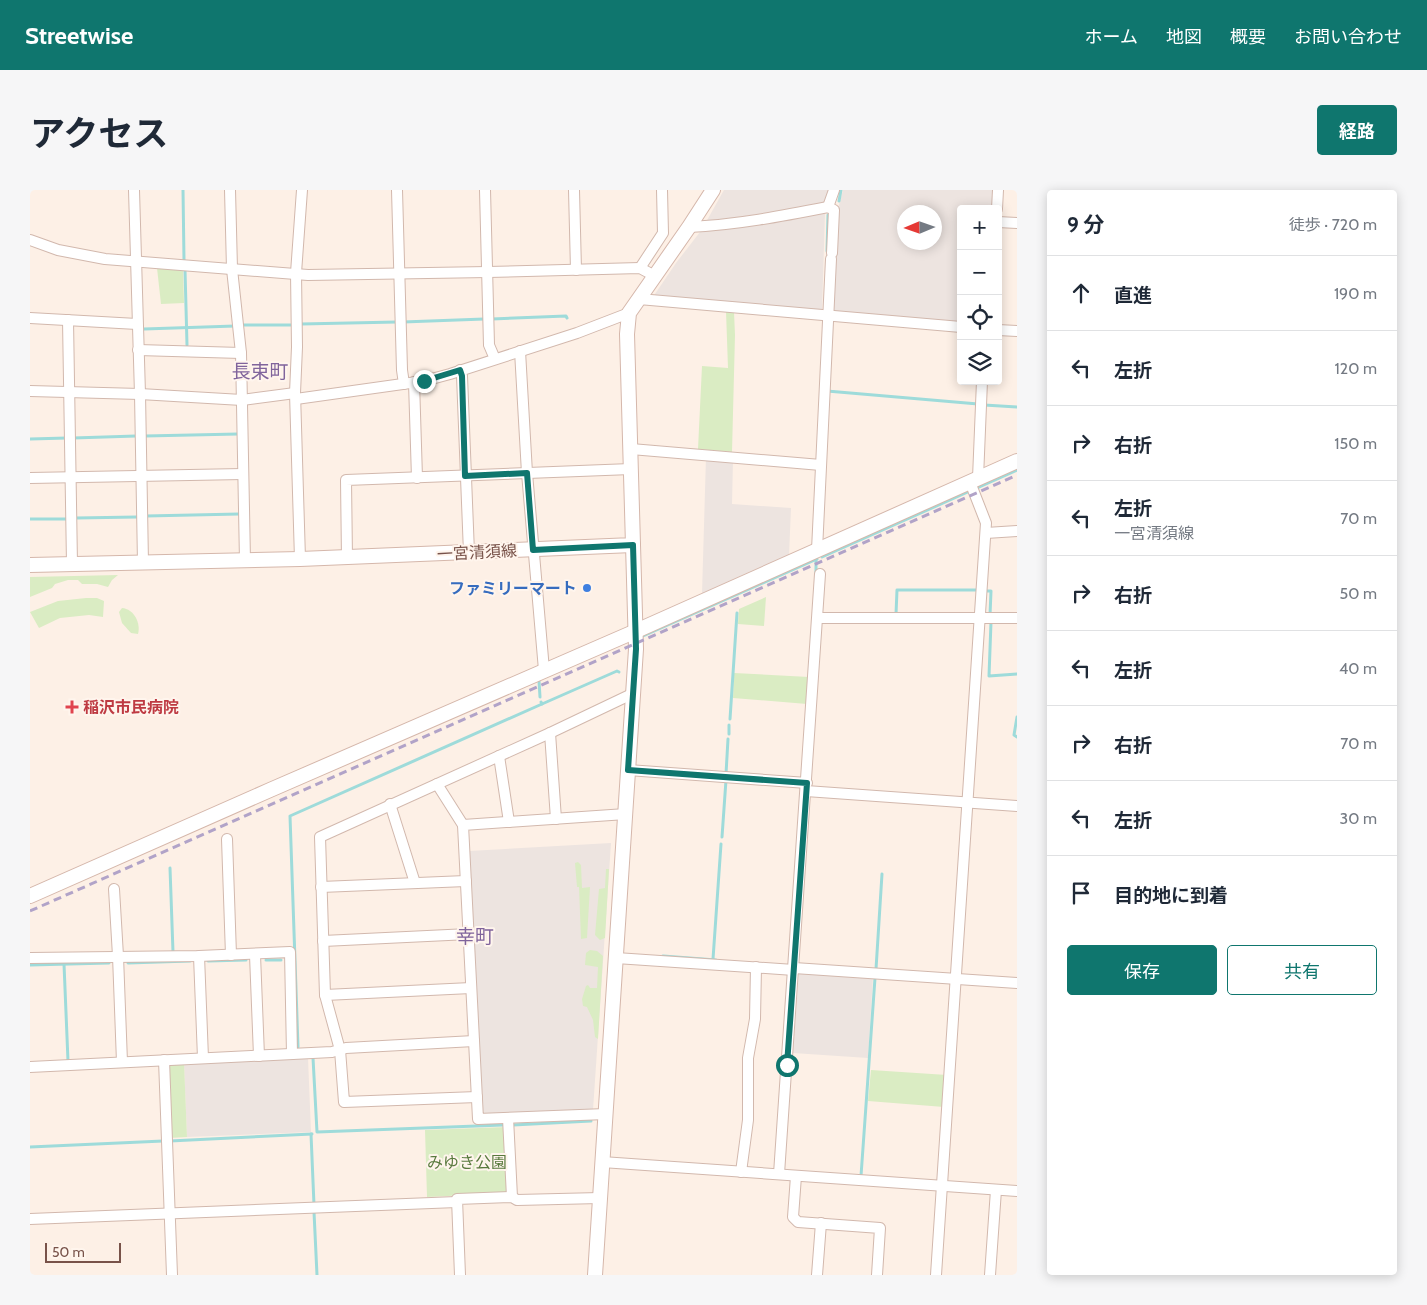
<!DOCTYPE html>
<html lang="ja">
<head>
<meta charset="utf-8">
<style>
  :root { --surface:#fff; --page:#f6f6f7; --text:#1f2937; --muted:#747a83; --line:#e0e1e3; --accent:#0f766e }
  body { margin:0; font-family:Cabin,"Noto Sans JP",sans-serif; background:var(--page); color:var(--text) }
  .controls { position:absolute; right:15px; top:15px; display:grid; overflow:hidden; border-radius:5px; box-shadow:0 2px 12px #0003 }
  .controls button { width:45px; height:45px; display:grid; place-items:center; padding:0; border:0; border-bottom:1px solid var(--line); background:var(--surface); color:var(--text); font:25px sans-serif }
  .compass { position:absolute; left:867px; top:15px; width:45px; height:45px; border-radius:50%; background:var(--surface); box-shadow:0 2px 12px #0003; rotate:268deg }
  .scale { position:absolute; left:15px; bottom:12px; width:76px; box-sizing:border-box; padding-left:5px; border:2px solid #785249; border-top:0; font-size:14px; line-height:18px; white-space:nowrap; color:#785249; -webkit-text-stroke:4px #fff5ed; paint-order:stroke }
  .stop { position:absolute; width:15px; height:15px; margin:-11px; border:4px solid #0f766e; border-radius:50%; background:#fff }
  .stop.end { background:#0f766e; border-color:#fff; box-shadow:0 1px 5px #0008 }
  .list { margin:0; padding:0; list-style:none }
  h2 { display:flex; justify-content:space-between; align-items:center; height:65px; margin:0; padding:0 20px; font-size:21px }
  h2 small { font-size:16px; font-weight:400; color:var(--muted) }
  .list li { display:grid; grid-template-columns:32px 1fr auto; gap:15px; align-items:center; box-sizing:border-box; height:75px; padding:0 20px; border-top:1px solid var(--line) }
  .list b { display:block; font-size:19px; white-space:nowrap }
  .list p { margin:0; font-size:16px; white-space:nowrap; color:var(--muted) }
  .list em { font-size:16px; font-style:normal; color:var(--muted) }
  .actions { display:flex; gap:10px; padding:15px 20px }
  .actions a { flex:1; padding:11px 0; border:1px solid var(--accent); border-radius:5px; text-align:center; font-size:18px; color:var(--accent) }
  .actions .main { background:var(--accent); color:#fff }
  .icon { flex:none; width:28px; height:28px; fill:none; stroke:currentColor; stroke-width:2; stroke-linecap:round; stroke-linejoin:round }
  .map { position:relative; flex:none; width:987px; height:1085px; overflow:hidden; border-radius:5px }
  header { display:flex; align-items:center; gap:30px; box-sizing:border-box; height:70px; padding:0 25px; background:var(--accent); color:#fff }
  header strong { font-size:24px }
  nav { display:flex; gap:28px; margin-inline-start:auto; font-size:18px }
  .intro { display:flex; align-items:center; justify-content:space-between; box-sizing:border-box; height:120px; padding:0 30px }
  h1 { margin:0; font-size:35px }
  .button { padding:12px 22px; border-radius:5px; background:var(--accent); color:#fff; font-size:18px; font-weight:700 }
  main { display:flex; gap:30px; padding:0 30px }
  aside { flex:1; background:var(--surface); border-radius:5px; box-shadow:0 2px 12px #0003 }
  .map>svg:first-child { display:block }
  .industrial { fill:#ede4e0; fill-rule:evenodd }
  .green { fill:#daecc3 }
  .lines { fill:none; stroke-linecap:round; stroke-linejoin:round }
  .stream { stroke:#9edbda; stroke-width:3 }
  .street-casing { stroke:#d2b8ad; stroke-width:12 }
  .secondary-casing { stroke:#d5b7ab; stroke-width:16 }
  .street { stroke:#fff; stroke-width:10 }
  .secondary { stroke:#fff; stroke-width:14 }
  .rail { stroke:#b1a3c8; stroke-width:3; stroke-dasharray:8 5; stroke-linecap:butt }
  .route { stroke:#0f766e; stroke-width:6 }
  .shop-dot { fill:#3f7fe0; stroke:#fff5ed; stroke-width:2 }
  .health-dot { fill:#e0444e; stroke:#fff5ed; stroke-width:2 }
  .labels { text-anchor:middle; stroke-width:4; stroke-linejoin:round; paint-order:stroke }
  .street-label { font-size:16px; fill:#785249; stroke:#fff5ed }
  .shop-label { font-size:16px; font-weight:bold; fill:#366cbe; stroke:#fff5ed; text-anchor:end }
  .health-label { font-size:16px; font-weight:bold; fill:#be3a42; stroke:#fff5ed; text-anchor:start }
  .park-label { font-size:16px; fill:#58793d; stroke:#fff5ed }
  .quarter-label { font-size:19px; fill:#80649c; stroke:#fff5ed }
</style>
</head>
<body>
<header>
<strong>Streetwise</strong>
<nav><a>ホーム</a><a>地図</a><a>概要</a><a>お問い合わせ</a></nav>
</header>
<div class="intro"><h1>アクセス</h1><a class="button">経路</a></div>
<main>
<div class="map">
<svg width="987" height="1085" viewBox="0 0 987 1085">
  <rect width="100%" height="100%" fill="#fdf0e6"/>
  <!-- industrial -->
  <g class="industrial">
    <polygon points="694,0 799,0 795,14 676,32"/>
    <path d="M813 0H964L962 19H931V132L800 121 806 26ZM874 22H904V52H874Z"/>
    <polygon points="795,23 792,122 623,107 646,73 670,42"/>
    <polygon points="676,267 703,270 702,314 761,318 759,366 672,404"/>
    <polygon points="581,653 563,920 452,925 439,661"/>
    <polygon points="769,782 843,787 838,868 763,863"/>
    <polygon points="278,868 281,942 157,947 154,874"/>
  </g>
  <!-- green -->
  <g class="green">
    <polygon points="127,78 153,79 154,113 131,114"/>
    <polygon points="696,121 704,122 705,145 702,262 668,259 672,176 698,178"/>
    <polygon points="88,385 82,390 78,397 67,394 52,394 48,390 38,390 25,394 22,398 0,407 0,387"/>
    <polygon points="736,407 734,436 708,434 709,419"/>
    <polygon points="56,408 67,408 74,411 73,427 59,425 30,428 9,438 0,422 28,411"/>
    <path d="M92 418C104 419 111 433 108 444L101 443 92 433 89 422Z"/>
    <polygon points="704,483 779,487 777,514 703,508"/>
    <polygon points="548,672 551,675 552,698 560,697 557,748 551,749 549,697 547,697 545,673"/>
    <polygon points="576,679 579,679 575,748 570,750 565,745 569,699 575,698"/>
    <polygon points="560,760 567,761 573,766 568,849 565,847 563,830 557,817 553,816 552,809 556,796 558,795 560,798 567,798 568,777 555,775 556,763"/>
    <polygon points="154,872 157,947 139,948 138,873"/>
    <polygon points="841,880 917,885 914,917 838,911"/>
    <polygon points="477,937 480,1003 397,1007 395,940"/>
  </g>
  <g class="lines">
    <!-- stream -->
    <g class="stream">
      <polyline points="153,0 154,70"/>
      <polyline points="809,11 811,0"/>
      <polyline points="797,61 798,25"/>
      <polyline points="155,80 157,155"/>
      <polyline points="462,129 536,126 537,128"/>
      <polyline points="373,132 454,129"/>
      <polyline points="271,134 367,132"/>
      <polyline points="211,135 262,135"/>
      <polyline points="114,139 205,136"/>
      <polyline points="797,201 948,214"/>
      <polyline points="954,215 987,217"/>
      <polyline points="115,246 208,244"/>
      <polyline points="43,248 106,246"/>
      <polyline points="0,249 37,248"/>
      <polyline points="947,298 987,280"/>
      <polyline points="116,326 209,324"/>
      <polyline points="46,328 107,327"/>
      <polyline points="0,329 38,329"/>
      <polyline points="792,367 940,301"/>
      <polyline points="786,370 786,384"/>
      <polyline points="957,401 961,401 960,425"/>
      <polyline points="866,424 867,400 946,400"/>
      <polyline points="961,432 959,486 987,484"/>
      <polyline points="613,446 787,369"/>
      <polyline points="509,491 510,507"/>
      <polyline points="511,512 512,514 587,481 589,482"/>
      <polyline points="987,527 984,545 987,547"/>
      <polyline points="700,529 707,423"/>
      <polyline points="699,544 699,535"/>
      <polyline points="696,584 698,549"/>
      <polyline points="692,647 696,590"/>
      <polyline points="140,678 143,762"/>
      <polyline points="633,766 686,770"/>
      <polyline points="683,769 691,654"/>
      <polyline points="236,770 251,770"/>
      <polyline points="178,771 216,770"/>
      <polyline points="98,773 160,771"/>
      <polyline points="34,774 38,871"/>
      <polyline points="0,775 79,773"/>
      <polyline points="846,779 852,684"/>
      <polyline points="268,857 260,626 512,514"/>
      <polyline points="283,868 287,942 473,935"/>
      <polyline points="483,935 561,931"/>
      <polyline points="281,944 284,1015"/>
      <polyline points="140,951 282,944"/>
      <polyline points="0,957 133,951"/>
      <polyline points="831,986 845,788"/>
      <polyline points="284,1022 287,1085"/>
    </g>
    <defs>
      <g id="street">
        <polyline points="104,0 110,204 113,373"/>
        <polyline points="200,0 202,79 211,163 215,371"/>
        <polyline points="367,0 372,180 374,194"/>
        <polyline points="455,0 459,155 465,169"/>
        <polyline points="544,0 546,80"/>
        <polyline points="967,19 968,0"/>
        <polyline points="968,32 987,33"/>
        <path d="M659 37C706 35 752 26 798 17"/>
        <polyline points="0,50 28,60 75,69 278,85 458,82 610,78 625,86"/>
        <polyline points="802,63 804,20 798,17 804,0"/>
        <polyline points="610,78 633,43 632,0"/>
        <polyline points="609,109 931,137"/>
        <polyline points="0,128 107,134"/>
        <polyline points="38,130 42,374"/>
        <polyline points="968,140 987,141"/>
        <polyline points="108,160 211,163"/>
        <polyline points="490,161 497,283 514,480"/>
        <polyline points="430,180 432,186 439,363"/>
        <polyline points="384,192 387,288"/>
        <polyline points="0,201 110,204 212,210 265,203"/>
        <polyline points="266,209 394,191 420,184 547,143 599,123"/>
        <polyline points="601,259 791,275"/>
        <polyline points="0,288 213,284"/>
        <polyline points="948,288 952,191"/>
        <polyline points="956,343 987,341"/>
        <polyline points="787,360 801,69"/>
        <polyline points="317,368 316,290 601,279"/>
        <polyline points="270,369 265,203 267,157 266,83 272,0"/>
        <polyline points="788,428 987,428"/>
        <polyline points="520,543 526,629"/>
        <polyline points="469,566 479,632"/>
        <polyline points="598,580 777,593"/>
        <polyline points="407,594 433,635"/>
        <polyline points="776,601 987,616"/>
        <polyline points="360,614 385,693"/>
        <polyline points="197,649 201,765"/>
        <polyline points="291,697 436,691"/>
        <polyline points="84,699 88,766 92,872"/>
        <polyline points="293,751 439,744"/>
        <polyline points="225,765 229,866"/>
        <polyline points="169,766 173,868"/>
        <polyline points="0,768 169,766 260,762 262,864"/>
        <polyline points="586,768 764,780"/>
        <polyline points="764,778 987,793"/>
        <polyline points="295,805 441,798"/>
        <polyline points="134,870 142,1085"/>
        <polyline points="0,877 302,862 316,858 444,851"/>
        <polyline points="447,907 314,912 310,860 295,805 290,647 520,543 604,503"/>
        <polyline points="576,924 448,929 433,635 596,624"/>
        <polyline points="478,928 482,1007"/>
        <polyline points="572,972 987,1001"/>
        <polyline points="711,982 718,930 718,868 725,829 726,777"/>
        <polyline points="749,984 790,384"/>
        <polyline points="766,986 763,1027 768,1032 850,1038 847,1085"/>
        <polyline points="0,1029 427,1012"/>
        <polyline points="430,1085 427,1009 482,1007 487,1010 570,1008"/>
        <polyline points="787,1085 791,1033"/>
        <polyline points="906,1085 956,333 940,292"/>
        <polyline points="960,1085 966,1000"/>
      </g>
      <g id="secondary">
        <polyline points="0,375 270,369 603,355 597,144 599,123 659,37 683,0"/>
        <polyline points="0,706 240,600 606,441 987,271"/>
        <polyline points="565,1085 606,459 603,355"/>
      </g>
    </defs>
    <!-- street casing -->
    <use href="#street" class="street-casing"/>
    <!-- secondary casing -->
    <use href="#secondary" class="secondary-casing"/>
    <!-- street -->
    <use href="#street" class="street"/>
    <!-- secondary -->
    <use href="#secondary" class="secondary"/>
    <!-- rail -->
    <polyline class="rail" points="0,721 987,285"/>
  </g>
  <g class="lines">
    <!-- route -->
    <polyline class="route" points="394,191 430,180 432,186 435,286 497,283 503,360 603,355 606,459 598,580 777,593 757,875"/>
  </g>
  <!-- markers -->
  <circle class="shop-dot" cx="557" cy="398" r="5"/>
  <path class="health-dot" d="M39.5 509.5h5v5h5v5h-5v5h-5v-5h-5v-5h5z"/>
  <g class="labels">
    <!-- street labels -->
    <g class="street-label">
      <text transform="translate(447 362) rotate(-3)" y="6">一宮清須線</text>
    </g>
    <!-- shop labels -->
    <g class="shop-label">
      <text x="547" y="404">ファミリーマート</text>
    </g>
    <!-- health labels -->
    <g class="health-label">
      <text x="53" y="523">稲沢市民病院</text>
    </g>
    <!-- park labels -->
    <g class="park-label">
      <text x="437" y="978">みゆき公園</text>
    </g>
    <!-- quarter labels -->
    <g class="quarter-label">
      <text x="230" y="188">長束町</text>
      <text x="445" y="753">幸町</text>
    </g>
  </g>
</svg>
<div class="controls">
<button>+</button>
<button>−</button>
<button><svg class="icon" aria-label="locate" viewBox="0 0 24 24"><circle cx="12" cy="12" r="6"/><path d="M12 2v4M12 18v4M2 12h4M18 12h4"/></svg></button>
<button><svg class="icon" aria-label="layers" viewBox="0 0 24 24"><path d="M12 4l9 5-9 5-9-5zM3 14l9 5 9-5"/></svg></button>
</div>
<svg class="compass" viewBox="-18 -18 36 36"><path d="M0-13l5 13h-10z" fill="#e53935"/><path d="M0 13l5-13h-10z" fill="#747a83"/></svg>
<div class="scale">50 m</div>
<div class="stop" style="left:757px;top:875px"></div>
<div class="stop end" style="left:394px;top:191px"></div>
</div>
<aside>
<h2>9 分<small>徒歩 · 720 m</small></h2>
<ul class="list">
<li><svg class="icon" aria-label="ahead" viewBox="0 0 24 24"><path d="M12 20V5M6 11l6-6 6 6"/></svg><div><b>直進</b></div><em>190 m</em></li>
<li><svg class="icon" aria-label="left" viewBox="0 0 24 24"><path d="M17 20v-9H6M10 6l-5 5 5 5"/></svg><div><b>左折</b></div><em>120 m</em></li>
<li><svg class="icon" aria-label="right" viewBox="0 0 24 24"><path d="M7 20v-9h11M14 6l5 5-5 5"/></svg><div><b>右折</b></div><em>150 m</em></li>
<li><svg class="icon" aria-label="left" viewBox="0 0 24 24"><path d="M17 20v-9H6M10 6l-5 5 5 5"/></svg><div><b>左折</b><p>一宮清須線</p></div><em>70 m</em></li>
<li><svg class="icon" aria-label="right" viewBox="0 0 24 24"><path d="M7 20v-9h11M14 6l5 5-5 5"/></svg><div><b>右折</b></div><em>50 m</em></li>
<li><svg class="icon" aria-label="left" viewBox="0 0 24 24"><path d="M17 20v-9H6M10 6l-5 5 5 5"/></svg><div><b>左折</b></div><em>40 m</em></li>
<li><svg class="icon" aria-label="right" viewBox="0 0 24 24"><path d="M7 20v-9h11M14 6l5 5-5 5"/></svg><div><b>右折</b></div><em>70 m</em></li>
<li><svg class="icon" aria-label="left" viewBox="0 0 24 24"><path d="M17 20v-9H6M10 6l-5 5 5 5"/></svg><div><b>左折</b></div><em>30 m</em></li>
<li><svg class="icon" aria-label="arrive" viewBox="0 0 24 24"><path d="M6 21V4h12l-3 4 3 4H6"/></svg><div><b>目的地に到着</b></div></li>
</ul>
<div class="actions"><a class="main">保存</a><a>共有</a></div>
</aside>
</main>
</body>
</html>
